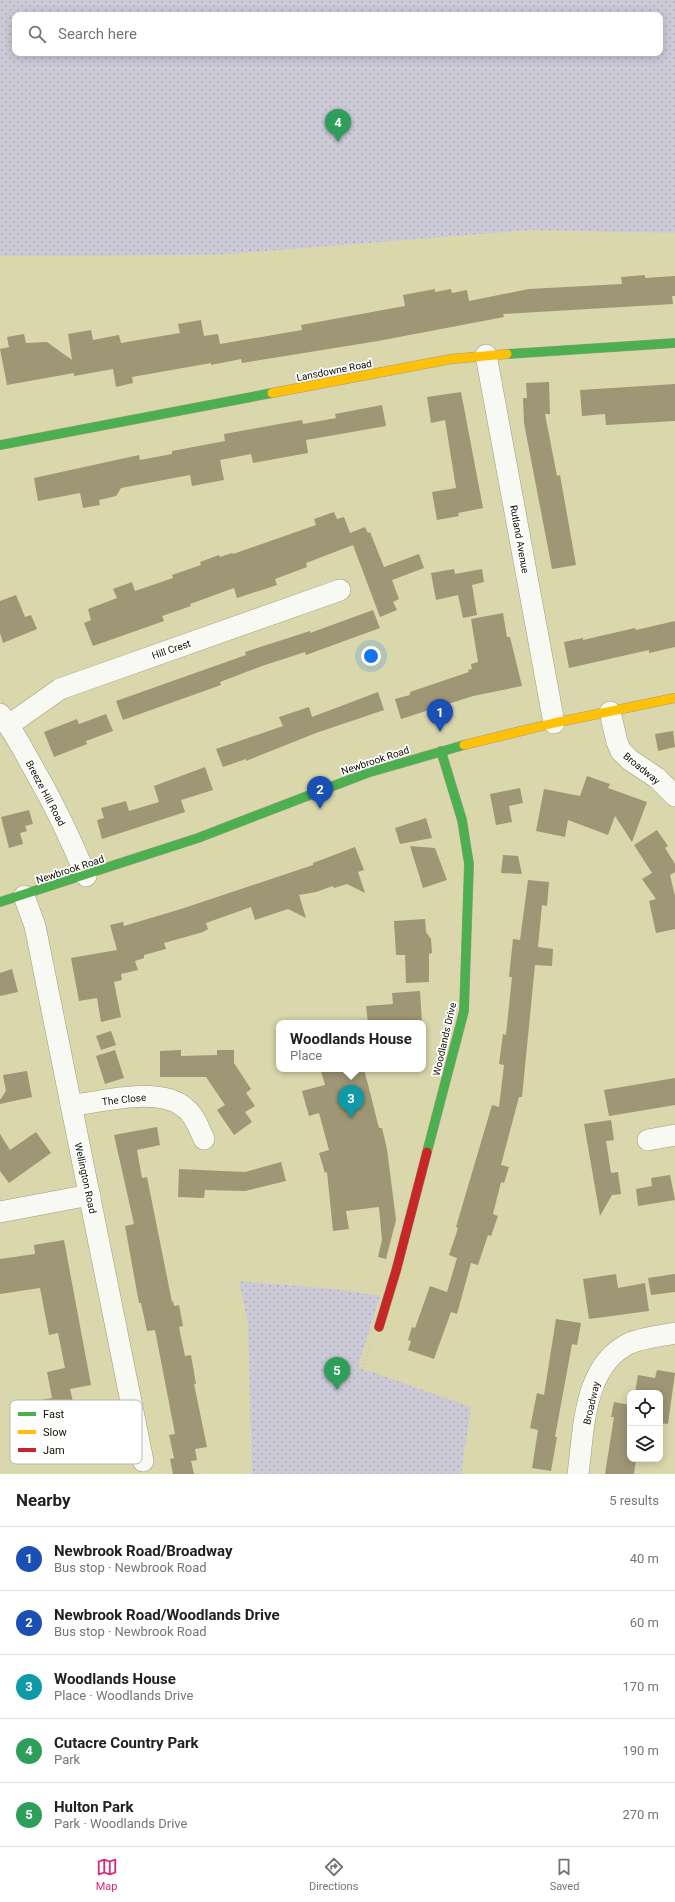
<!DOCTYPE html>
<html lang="en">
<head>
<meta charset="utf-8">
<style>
  :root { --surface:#fff; --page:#f2f2f2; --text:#202124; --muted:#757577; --line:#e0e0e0; --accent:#db2777 }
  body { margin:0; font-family:Roboto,sans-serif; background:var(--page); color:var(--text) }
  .controls { position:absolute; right:12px; bottom:12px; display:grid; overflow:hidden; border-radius:8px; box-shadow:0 2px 10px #0003 }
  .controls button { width:36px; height:36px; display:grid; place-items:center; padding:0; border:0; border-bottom:1px solid var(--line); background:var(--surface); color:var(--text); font:20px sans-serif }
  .you { position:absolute; left:371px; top:656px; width:14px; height:14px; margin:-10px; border:3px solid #fff; border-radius:50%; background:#1a73e8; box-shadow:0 0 0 6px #1a73e833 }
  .badge { display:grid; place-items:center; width:26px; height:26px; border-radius:50%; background:var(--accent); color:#fff; font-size:13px; font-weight:700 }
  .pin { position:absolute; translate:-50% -33px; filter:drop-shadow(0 1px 2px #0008) }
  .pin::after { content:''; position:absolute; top:21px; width:14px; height:12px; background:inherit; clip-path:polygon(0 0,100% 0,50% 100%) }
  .popup { position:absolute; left:276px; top:1020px; width:150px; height:52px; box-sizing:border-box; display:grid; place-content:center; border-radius:8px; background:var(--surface); filter:drop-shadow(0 1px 3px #0005); font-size:13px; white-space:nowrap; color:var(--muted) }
  .popup b { font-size:15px; color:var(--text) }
  .popup::after { content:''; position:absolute; left:50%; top:100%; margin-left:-8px; border:8px solid transparent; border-top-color:var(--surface) }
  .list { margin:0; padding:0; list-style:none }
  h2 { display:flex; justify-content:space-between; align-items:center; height:52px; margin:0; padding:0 16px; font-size:17px }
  h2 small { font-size:13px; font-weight:400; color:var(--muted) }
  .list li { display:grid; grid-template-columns:26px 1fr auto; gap:12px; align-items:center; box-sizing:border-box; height:64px; padding:0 16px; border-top:1px solid var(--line) }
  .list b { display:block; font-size:15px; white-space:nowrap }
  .list p { margin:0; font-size:13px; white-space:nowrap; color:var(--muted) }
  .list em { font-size:13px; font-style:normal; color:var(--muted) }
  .icon { flex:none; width:22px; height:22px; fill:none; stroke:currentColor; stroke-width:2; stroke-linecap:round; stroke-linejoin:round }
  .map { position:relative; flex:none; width:675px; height:1474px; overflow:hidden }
  .search { position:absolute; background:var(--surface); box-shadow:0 2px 10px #0003; left:12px; right:12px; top:12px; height:44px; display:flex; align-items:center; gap:10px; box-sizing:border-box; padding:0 14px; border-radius:8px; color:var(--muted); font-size:15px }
  .sheet { height:372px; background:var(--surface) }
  nav { display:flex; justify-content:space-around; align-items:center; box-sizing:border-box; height:56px; border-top:1px solid var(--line); background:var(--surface); font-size:11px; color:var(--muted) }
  nav a { display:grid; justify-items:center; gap:2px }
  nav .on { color:var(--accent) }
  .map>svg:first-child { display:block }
  .park { fill:url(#park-dots); fill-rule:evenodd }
  .building { fill:#9e9674 }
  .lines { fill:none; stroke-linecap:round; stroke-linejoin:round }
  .street-casing { stroke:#a09e7c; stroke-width:22 }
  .fast-casing { stroke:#a09e7c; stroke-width:10 }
  .slow-casing { stroke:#a09e7c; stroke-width:10 }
  .jam-casing { stroke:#a09e7c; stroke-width:10 }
  .path { stroke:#cac9bd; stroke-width:2.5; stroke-dasharray:1 3; stroke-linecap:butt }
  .street { stroke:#f9f9f3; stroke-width:21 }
  .fast { stroke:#4caf50; stroke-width:9 }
  .slow { stroke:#ffc107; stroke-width:9 }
  .jam { stroke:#c62828; stroke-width:9 }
  .labels { text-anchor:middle; stroke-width:3.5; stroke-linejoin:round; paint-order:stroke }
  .street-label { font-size:10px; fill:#100e00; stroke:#fff }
  .key { fill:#fff; stroke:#b7b7b2; stroke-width:1 }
  .key-label { font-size:11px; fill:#100e00 }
</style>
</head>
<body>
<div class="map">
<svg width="675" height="1474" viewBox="0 0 675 1474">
  <defs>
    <pattern id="park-dots" width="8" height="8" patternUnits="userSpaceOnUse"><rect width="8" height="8" fill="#cccad7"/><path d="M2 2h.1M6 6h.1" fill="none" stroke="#aeacb7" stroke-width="1.8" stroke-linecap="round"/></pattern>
  </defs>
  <rect width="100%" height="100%" fill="#dad7ac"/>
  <!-- park -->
  <g class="park">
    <path d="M0 0H675V233L531 230 215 255 0 256ZM15 15H660V53H15Z"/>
    <polygon points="239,1281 335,1289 380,1296 358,1367 471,1407 461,1474 252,1474 248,1323"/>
  </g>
  <!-- building -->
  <g class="building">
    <polygon points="645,275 645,278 675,276 675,296 672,296 673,304 503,314 504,317 378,341 242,363 241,359 211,365 211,363 132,377 133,383 116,387 113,369 74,376 74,373 7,385 0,349 9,347 7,337 24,334 26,343 47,342 72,360 68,334 91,330 93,340 119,335 121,343 180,333 178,324 201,320 204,336 218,334 220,344 302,330 301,325 405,306 403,295 435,289 435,292 451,289 452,293 467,290 469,301 529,289 622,284 621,277"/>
    <polygon points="549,382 550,414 545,414 557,476 560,475 576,565 552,569 524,423 523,398 527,398 526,383"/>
    <polygon points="675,384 675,421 606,425 605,414 582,416 580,390"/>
    <polygon points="461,392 483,508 458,513 459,516 437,520 432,492 456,488 445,420 431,423 427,397"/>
    <polygon points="382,405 386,426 306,440 308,453 253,463 251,454 220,460 224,480 192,486 190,475 121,488 116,496 99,500 100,505 83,508 80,493 38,501 34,478 139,455 140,460 172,454 172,451 225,441 224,434 302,420 303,424 336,418 335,414"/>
    <polygon points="334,512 337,519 344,517 350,533 365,527 368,533 370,532 384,567 419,554 424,568 392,580 399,599 393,602 397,610 380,617 353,545 306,563 307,567 275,579 277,585 237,598 234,588 190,604 191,606 162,616 164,621 93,646 84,623 91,620 88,609 117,598 113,589 132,582 135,591 173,578 172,575 201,565 200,562 219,555 220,557 232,553 233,554 316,525 314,519"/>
    <polygon points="454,569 455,574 482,569 484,582 472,585 477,615 463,618 458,595 436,600 431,573"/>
    <polygon points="16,595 25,617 31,615 37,629 3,643 0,633 0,601"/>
    <polygon points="373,610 380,628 306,655 305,652 262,666 220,682 221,685 123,720 116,701 246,655 245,652 310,631 310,633"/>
    <polygon points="503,613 507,637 510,637 522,686 473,696 401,719 395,699 410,695 410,692 469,672 468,670 472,669 471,664 478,662 471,619"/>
    <polygon points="675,621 675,647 649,653 649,650 569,668 564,642 583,638 583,640 635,628 636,630"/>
    <polygon points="378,692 384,710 316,733 246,761 246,759 223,767 216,749 283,726 279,717 309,707 312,717"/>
    <polygon points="106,714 113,731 86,741 87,744 54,757 44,732 77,719 79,724"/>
    <polygon points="673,731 675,747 658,751 655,734"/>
    <polygon points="205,767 213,790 181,800 185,812 102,839 97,820 104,818 101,808 126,801 129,811 159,802 154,786"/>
    <polygon points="587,776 610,784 608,788 647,802 632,842 615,816 608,835 568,820 565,837 536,831 544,789 580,796"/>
    <polygon points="520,788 523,803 509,806 512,822 496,825 490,794"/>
    <polygon points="29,810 33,824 25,826 27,831 20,833 23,844 9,848 1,817"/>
    <polygon points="426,818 432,838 400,844 395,828"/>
    <polygon points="657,830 668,846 665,848 675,864 675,872 670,875 675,896 675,929 656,933 649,901 656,899 642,879 652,873 634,845"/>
    <polygon points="410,846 435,848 447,880 423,888"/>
    <polygon points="355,847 364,870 358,872 365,893 347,884 334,888 333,886 316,892 299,895 306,918 288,909 255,920 251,907 206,923 208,929 203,932 164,943 166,949 144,955 144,958 135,961 138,970 121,974 122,980 114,982 121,1017 101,1022 97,998 79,1001 71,958 117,950 110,925 123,922 124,926 181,909 313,865 313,863"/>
    <polygon points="503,855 518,856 522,874 501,873"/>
    <polygon points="528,880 549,882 547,906 542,905 538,947 553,949 552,966 535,965 522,1097 519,1097 501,1165 509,1167 504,1183 501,1182 493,1214 498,1216 491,1236 488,1235 478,1265 471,1263 457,1314 451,1312 434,1359 408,1350 411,1341 408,1340 412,1327 415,1328 430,1286 447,1292 457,1258 449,1255 458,1228 456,1227 492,1105 499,1107 504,1065 499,1064 503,1034 506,1035 512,977 509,977 513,939 520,940"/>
    <polygon points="425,919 426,932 431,939 432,953 429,954 429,982 406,983 405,955 396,955 394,921"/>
    <polygon points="12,969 18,992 0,996 0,973"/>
    <polygon points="420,991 422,1023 368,1023 366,1006 393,1004 392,993"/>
    <polygon points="111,1031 116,1045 101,1050 96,1036"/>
    <polygon points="115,1050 124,1078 105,1084 96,1056"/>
    <polygon points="181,1050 181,1056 217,1055 217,1050 234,1050 234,1063 251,1089 246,1093 255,1106 245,1112 252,1122 234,1135 217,1110 225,1105 206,1077 160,1077 160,1051"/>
    <polygon points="329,1069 364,1069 379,1128 382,1128 387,1149 396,1220 386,1259 378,1257 382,1240 379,1207 346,1211 349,1229 333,1231 327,1172 325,1173 319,1153 329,1150 319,1113 309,1116 302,1091 325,1085 321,1071"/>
    <polygon points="27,1071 32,1097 0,1104 0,1100 6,1091 3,1075"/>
    <polygon points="675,1078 675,1105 609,1116 604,1090"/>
    <polygon points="611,1120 614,1140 606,1141 611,1173 618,1172 621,1194 612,1195 600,1216 584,1124"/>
    <polygon points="157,1127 160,1145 137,1150 142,1178 147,1177 172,1302 173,1301 174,1306 179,1305 183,1326 179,1327 185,1356 191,1355 196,1384 194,1384 207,1447 195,1449 197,1460 191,1461 194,1474 173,1474 170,1459 174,1458 169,1435 175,1434 155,1330 147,1331 141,1303 139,1303 125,1226 134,1224 114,1135"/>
    <polygon points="36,1132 51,1153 9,1183 0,1171 0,1134 10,1150"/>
    <polygon points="281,1162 286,1181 245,1191 205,1190 204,1198 178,1197 179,1169 245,1172"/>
    <polygon points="670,1175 675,1200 638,1206 636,1189 652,1186 651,1178"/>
    <polygon points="64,1240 91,1385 70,1389 77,1419 67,1421 72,1445 57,1448 55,1439 42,1430 45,1426 40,1400 52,1398 47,1372 65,1368 58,1333 49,1335 40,1288 0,1294 0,1259 35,1254 34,1245"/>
    <polygon points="616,1274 618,1288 645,1283 649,1311 589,1319 583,1279"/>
    <polygon points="675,1274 675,1292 651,1295 648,1278"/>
    <polygon points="556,1319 581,1323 577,1345 572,1344 555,1437 557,1437 551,1471 532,1468 538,1430 530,1428 537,1393 544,1395"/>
    <polygon points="657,1370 675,1373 668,1424 660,1423 660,1393 635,1393 638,1375 655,1378"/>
    <polygon points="614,1402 630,1405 630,1459 636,1459 634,1474 605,1474 614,1417 611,1417"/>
  </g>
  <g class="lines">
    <defs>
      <g id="street">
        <polyline points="486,355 554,723"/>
        <polyline points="610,712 617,742 621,751 630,760 657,778 675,796"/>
        <path d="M0 714C13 730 22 747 31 764 52 800 70 837 86 876"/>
        <polyline points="9,725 60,689 340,590"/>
        <polyline points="24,896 35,926 143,1461"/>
        <path d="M71 1106C102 1101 160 1086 185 1108 195 1115 199 1129 204 1139"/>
        <polyline points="648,1140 675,1135"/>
        <polyline points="0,1212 90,1195"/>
        <path d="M578 1474C584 1430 583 1365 630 1343 644 1337 660 1336 675 1333"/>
      </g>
      <g id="fast">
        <polyline points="507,354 675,343"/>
        <polyline points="0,445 272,393"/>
        <polyline points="0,902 198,838 367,773 464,745"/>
        <polyline points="427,1152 464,1011 469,864 462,820 441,751"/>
      </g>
      <g id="slow">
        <polyline points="272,393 451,359 507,354"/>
        <polyline points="464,745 554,723 675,698"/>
      </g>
      <polyline id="jam" points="379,1327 396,1271 427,1152"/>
    </defs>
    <!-- street casing -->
    <use href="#street" class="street-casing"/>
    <!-- fast casing -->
    <use href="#fast" class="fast-casing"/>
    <!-- slow casing -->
    <use href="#slow" class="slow-casing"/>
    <!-- jam casing -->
    <use href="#jam" class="jam-casing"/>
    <!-- path -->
    <g class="path">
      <polyline points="0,15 24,89 58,156 76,176 99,185 198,180 280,168 347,152 355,153 369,161 413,172 454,178 625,178 661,171 675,171"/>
      <polyline points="352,1474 351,1402 371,1344"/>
    </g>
    <!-- street -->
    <use href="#street" class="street"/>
    <!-- fast -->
    <use href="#fast" class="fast"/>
    <!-- slow -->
    <use href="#slow" class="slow"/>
    <!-- jam -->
    <use href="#jam" class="jam"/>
  </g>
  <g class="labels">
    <!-- street labels -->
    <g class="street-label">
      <text transform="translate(334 370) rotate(-11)" y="4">Lansdowne Road</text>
      <text transform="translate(520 539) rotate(80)" y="4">Rutland Avenue</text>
      <text transform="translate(171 649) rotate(-19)" y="4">Hill Crest</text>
      <text transform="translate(375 760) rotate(-18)" y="4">Newbrook Road</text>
      <text transform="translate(642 768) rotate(39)" y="4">Broadway</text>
      <text transform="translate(46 793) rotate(62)" y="4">Breeze Hill Road</text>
      <text transform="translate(70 869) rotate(-18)" y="4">Newbrook Road</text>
      <text transform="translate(444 1039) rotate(-77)" y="4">Woodlands Drive</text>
      <text transform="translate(124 1099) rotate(-6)" y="4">The Close</text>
      <text transform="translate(86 1178) rotate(78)" y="4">Wellington Road</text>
      <text transform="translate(591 1403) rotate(-77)" y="4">Broadway</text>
    </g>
  </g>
  <!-- legend -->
  <rect x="10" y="1400" width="132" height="64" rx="6" class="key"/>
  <rect x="18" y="1412" width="18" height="4" fill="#4caf50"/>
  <rect x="18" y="1430" width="18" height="4" fill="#ffc107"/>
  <rect x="18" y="1448" width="18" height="4" fill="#c62828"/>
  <g class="key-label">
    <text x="43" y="1418">Fast</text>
    <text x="43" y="1436">Slow</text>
    <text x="43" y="1454">Jam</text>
  </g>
</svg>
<div class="controls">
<button><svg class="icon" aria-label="locate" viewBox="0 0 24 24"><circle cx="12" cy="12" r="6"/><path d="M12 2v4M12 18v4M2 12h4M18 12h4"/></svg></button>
<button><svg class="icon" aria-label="layers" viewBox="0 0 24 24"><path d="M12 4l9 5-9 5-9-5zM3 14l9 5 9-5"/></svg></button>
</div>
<div class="you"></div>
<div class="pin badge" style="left:440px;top:732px;background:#1a4fb4">1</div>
<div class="pin badge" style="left:320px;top:809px;background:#1a4fb4">2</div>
<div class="pin badge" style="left:351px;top:1118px;background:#0f9aa8">3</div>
<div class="popup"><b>Woodlands House</b>Place</div>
<div class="pin badge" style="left:338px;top:142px;background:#2e9e5b">4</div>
<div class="pin badge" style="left:337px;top:1390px;background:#2e9e5b">5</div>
<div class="search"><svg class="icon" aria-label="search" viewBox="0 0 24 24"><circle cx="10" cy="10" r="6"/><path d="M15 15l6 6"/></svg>Search here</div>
</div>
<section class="sheet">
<h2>Nearby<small>5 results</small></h2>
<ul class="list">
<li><span class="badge" style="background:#1a4fb4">1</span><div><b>Newbrook Road/Broadway</b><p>Bus stop · Newbrook Road</p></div><em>40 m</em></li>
<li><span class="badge" style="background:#1a4fb4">2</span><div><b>Newbrook Road/Woodlands Drive</b><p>Bus stop · Newbrook Road</p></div><em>60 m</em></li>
<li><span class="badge" style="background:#0f9aa8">3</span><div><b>Woodlands House</b><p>Place · Woodlands Drive</p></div><em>170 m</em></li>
<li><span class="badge" style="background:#2e9e5b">4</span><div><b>Cutacre Country Park</b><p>Park</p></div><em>190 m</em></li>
<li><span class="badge" style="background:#2e9e5b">5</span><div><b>Hulton Park</b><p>Park · Woodlands Drive</p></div><em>270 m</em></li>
</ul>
</section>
<nav>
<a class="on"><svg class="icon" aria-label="map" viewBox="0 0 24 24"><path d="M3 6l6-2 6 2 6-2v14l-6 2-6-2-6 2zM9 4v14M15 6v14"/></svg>Map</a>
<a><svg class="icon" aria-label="directions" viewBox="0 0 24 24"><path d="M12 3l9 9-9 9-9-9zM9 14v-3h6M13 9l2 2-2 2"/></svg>Directions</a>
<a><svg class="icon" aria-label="saved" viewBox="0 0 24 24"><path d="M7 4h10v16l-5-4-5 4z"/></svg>Saved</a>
</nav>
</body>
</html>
